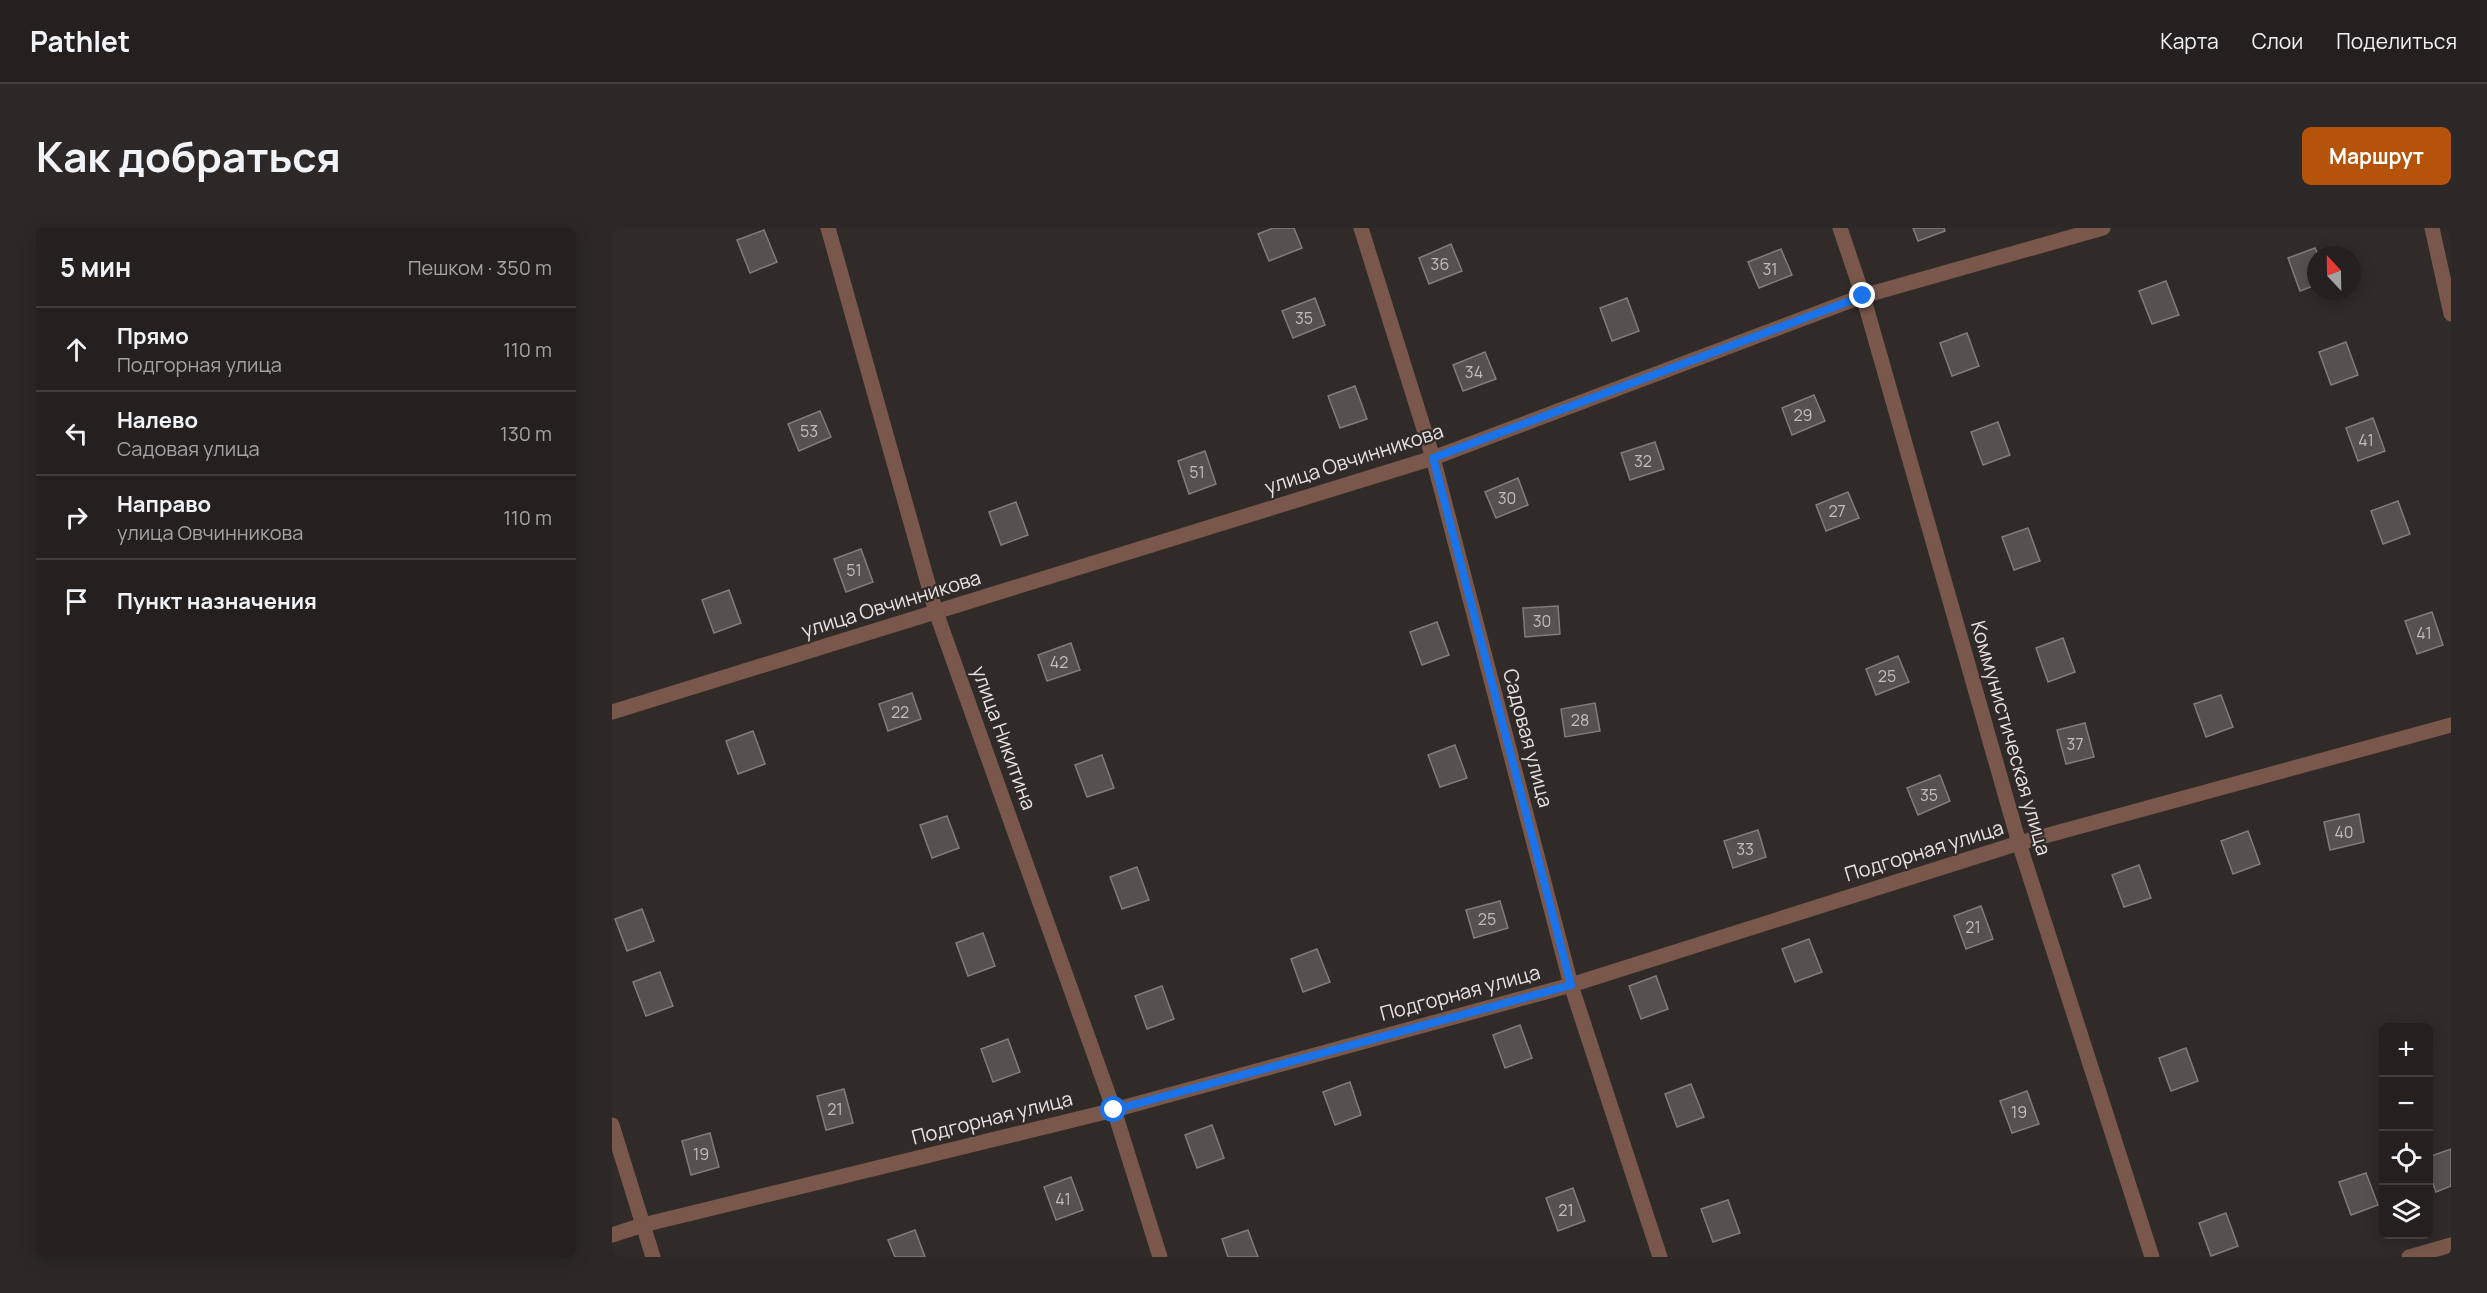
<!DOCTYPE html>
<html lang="ru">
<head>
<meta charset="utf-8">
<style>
  :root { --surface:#24201f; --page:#2c2828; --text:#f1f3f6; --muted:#a3a3a4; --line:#413e3d; --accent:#b45309 }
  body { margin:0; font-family:Manrope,sans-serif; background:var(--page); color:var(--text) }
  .controls { position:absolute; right:18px; bottom:18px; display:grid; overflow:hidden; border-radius:9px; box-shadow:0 3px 15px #0003 }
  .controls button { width:54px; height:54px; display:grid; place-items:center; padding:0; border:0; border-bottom:2px solid var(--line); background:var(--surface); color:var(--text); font:30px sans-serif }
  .compass { position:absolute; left:1695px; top:18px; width:54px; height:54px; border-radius:50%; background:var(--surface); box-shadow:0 3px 15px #0003; rotate:338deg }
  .stop { position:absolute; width:18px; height:18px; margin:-14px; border:4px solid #1a73e8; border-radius:50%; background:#fff }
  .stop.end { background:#1a73e8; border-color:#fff; box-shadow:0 2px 6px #0008 }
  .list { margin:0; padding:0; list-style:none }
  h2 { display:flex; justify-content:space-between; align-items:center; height:78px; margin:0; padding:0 24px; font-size:26px }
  h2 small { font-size:20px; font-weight:400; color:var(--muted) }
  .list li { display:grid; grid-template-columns:39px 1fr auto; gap:18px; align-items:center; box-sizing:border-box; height:84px; padding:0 24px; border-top:2px solid var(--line) }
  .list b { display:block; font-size:22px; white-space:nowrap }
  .list p { margin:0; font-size:20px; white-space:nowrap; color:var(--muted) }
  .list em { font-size:20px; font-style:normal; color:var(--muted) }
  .icon { flex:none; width:33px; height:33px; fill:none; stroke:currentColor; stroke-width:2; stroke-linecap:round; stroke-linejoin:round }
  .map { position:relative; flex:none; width:1839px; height:1029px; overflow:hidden; border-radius:9px }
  header { display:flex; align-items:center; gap:36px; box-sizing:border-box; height:84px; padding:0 30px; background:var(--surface); border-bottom:2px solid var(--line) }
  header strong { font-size:28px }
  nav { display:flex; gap:33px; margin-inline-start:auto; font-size:21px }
  .intro { display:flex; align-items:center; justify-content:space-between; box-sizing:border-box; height:144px; padding:0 36px }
  h1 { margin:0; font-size:42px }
  .button { padding:15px 27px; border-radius:9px; background:var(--accent); color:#fff; font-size:21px; font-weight:700 }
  main { display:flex; gap:36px; padding:0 36px }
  aside { flex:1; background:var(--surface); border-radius:9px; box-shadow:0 3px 15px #0003 }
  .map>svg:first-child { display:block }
  .building { fill:#56514f; stroke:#817c7a; stroke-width:1.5 }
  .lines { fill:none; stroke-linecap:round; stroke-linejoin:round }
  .minor { stroke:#79584b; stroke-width:15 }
  .route { stroke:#1a73e8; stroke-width:8 }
  .labels { text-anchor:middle; stroke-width:4.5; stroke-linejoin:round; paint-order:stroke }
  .number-label { font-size:16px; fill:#c1bebc }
  .street-label { font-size:20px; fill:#e5e2e1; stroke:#302b29 }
</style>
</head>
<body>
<header>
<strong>Pathlet</strong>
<nav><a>Карта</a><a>Слои</a><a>Поделиться</a></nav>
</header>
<div class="intro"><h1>Как добраться</h1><a class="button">Маршрут</a></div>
<main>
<aside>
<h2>5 мин<small>Пешком · 350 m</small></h2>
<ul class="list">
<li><svg class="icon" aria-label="ahead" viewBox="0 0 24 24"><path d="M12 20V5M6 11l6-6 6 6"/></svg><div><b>Прямо</b><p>Подгорная улица</p></div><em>110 m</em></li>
<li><svg class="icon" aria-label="left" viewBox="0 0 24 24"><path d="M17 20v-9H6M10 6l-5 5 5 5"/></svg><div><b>Налево</b><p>Садовая улица</p></div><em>130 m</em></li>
<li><svg class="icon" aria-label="right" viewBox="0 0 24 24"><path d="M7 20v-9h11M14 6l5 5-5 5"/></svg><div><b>Направо</b><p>улица Овчинникова</p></div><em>110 m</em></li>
<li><svg class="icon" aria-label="arrive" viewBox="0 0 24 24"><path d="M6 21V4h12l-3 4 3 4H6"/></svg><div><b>Пункт назначения</b></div></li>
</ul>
</aside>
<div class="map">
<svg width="1839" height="1029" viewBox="0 0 1839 1029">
  <rect width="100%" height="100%" fill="#302b29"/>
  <!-- building -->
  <g class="building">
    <polygon points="661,0 682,0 690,20 657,33 646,6"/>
    <polygon points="1301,0 1332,0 1333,3 1306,13"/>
    <polygon points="152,2 165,34 138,45 125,12"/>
    <polygon points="839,16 850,43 817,56 807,30"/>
    <polygon points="1703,20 1706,27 1704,57 1688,63 1676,30"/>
    <polygon points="1169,21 1180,47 1147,60 1136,34"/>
    <polygon points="1554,53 1567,87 1540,96 1527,63"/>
    <polygon points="703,70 713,97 681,110 670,83"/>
    <polygon points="1015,70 1027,103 1000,113 988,80"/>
    <polygon points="1355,105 1367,138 1340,148 1328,115"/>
    <polygon points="1734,114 1746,147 1719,157 1707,124"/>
    <polygon points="873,124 884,151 851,163 841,137"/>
    <polygon points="743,158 755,191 728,200 716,168"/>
    <polygon points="1202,167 1213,193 1180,207 1170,180"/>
    <polygon points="208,183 219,209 187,223 176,196"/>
    <polygon points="1761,190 1773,223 1746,233 1734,200"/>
    <polygon points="1386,194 1398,227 1371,237 1359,204"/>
    <polygon points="1043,214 1052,241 1018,252 1009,225"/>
    <polygon points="593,223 604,256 577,266 566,233"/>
    <polygon points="906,250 916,277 884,290 873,264"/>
    <polygon points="1236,264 1247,290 1214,303 1204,277"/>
    <polygon points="1786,273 1798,306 1771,316 1759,283"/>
    <polygon points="404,274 416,307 389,317 377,284"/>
    <polygon points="1416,300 1428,333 1402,342 1390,309"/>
    <polygon points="249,321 261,354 234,364 222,331"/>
    <polygon points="117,362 129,395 102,405 90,372"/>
    <polygon points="946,378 948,406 913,409 911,380"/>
    <polygon points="1820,384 1831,417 1805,426 1793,393"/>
    <polygon points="825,394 837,427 810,437 798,404"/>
    <polygon points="1451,410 1463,444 1436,454 1424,420"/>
    <polygon points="459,415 468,442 435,453 426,427"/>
    <polygon points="1286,428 1297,454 1264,467 1254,441"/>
    <polygon points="300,465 309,491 276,503 267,476"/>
    <polygon points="1609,467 1621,499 1594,509 1582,476"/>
    <polygon points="983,475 988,503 953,509 949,481"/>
    <polygon points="1473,495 1482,529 1454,536 1445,502"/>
    <polygon points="141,503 153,536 126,546 114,513"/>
    <polygon points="843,517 855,550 828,559 816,527"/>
    <polygon points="490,527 502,560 475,569 463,537"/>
    <polygon points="1328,547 1338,573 1306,587 1295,560"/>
    <polygon points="1747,586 1752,614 1718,622 1712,594"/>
    <polygon points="335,588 347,620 320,630 308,597"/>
    <polygon points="1146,602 1154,629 1121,640 1112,613"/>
    <polygon points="1636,603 1648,636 1621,646 1609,613"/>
    <polygon points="1527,637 1539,670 1512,679 1500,647"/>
    <polygon points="525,639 537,672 510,681 498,649"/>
    <polygon points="888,673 896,700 862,710 854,682"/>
    <polygon points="1369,678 1381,711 1354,721 1342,688"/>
    <polygon points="30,681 42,713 15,723 3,691"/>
    <polygon points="371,705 383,738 356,748 344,715"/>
    <polygon points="1197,711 1210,744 1183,754 1170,721"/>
    <polygon points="705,721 718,754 691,764 679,731"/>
    <polygon points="48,744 61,778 34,788 21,754"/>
    <polygon points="1044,748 1056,781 1029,791 1017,758"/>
    <polygon points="550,758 562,791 535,801 523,768"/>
    <polygon points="908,797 920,830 893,840 881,807"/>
    <polygon points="396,811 408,844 381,854 369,821"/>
    <polygon points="1574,820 1586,853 1559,863 1547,830"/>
    <polygon points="738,854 749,887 723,897 711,864"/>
    <polygon points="1079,856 1092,889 1065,899 1053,866"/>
    <polygon points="232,861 241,895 214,902 205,868"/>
    <polygon points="1415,863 1427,896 1400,905 1388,873"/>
    <polygon points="600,897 612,930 585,940 573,907"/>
    <polygon points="98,905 107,939 79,947 70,913"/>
    <polygon points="1839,921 1839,958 1824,964 1816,943 1816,929"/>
    <polygon points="1754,945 1766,977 1739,987 1727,954"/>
    <polygon points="459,949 471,982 444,992 432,959"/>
    <polygon points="961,960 973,993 946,1003 934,970"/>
    <polygon points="1116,972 1128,1005 1101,1014 1089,981"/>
    <polygon points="1614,985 1626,1018 1599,1028 1587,995"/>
    <polygon points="303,1002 313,1029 283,1029 276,1012"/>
    <polygon points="636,1002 646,1029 616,1029 610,1011"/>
  </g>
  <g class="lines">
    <!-- minor -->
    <g class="minor">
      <polyline points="216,0 324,384 502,882 548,1029"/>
      <polyline points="749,0 821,230 959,757 1048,1029"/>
      <polyline points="1228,0 1251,68 1407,615 1540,1029"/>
      <polyline points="1820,0 1839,86"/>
      <polyline points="0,484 821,230 1251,68 1491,0"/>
      <polyline points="0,897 41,1029"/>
      <polyline points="0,1007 31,997 502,882 959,757 1407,615 1839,497"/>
      <polyline points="1797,1029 1839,1017"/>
    </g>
  </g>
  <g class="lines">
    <!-- route -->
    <polyline class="route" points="502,882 959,757 821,230 1251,68"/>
  </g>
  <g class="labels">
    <!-- number labels -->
    <g class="number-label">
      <text x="828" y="42">36</text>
      <text x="1158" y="47">31</text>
      <text x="692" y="96">35</text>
      <text x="862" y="150">34</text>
      <text x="1191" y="193">29</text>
      <text x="197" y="209">53</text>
      <text x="1754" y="218">41</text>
      <text x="1031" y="239">32</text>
      <text x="585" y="250">51</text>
      <text x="895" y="276">30</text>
      <text x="1225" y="289">27</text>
      <text x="242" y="348">51</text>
      <text x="930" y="399">30</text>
      <text x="1812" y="411">41</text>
      <text x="447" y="440">42</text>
      <text x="1275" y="454">25</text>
      <text x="288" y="490">22</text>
      <text x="968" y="498">28</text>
      <text x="1463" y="522">37</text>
      <text x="1317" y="573">35</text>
      <text x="1732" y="610">40</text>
      <text x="1133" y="627">33</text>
      <text x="875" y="697">25</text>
      <text x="1361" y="705">21</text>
      <text x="223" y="887">21</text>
      <text x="1407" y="890">19</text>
      <text x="89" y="932">19</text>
      <text x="451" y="977">41</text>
      <text x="954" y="988">21</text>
    </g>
    <!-- street labels -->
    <g class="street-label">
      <text transform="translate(742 231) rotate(-18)" y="7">улица Овчинникова</text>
      <text transform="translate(279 376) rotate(-17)" y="7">улица Овчинникова</text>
      <text transform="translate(392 510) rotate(70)" y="7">улица Никитина</text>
      <text transform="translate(916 510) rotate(75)" y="7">Садовая улица</text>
      <text transform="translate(1399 510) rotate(74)" y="7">Коммунистическая улица</text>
      <text transform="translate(1312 623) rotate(-17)" y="7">Подгорная улица</text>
      <text transform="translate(848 765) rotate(-15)" y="7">Подгорная улица</text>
      <text transform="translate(380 890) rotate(-14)" y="7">Подгорная улица</text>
    </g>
  </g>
</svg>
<div class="controls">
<button>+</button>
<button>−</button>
<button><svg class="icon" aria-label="locate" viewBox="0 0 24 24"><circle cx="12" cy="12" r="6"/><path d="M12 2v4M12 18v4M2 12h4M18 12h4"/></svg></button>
<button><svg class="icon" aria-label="layers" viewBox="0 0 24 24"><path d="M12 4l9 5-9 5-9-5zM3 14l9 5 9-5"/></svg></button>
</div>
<svg class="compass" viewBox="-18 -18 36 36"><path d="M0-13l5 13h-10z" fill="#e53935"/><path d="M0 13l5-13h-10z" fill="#a3a3a4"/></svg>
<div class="stop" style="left:502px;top:882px"></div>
<div class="stop end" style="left:1251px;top:68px"></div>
</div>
</main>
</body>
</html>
